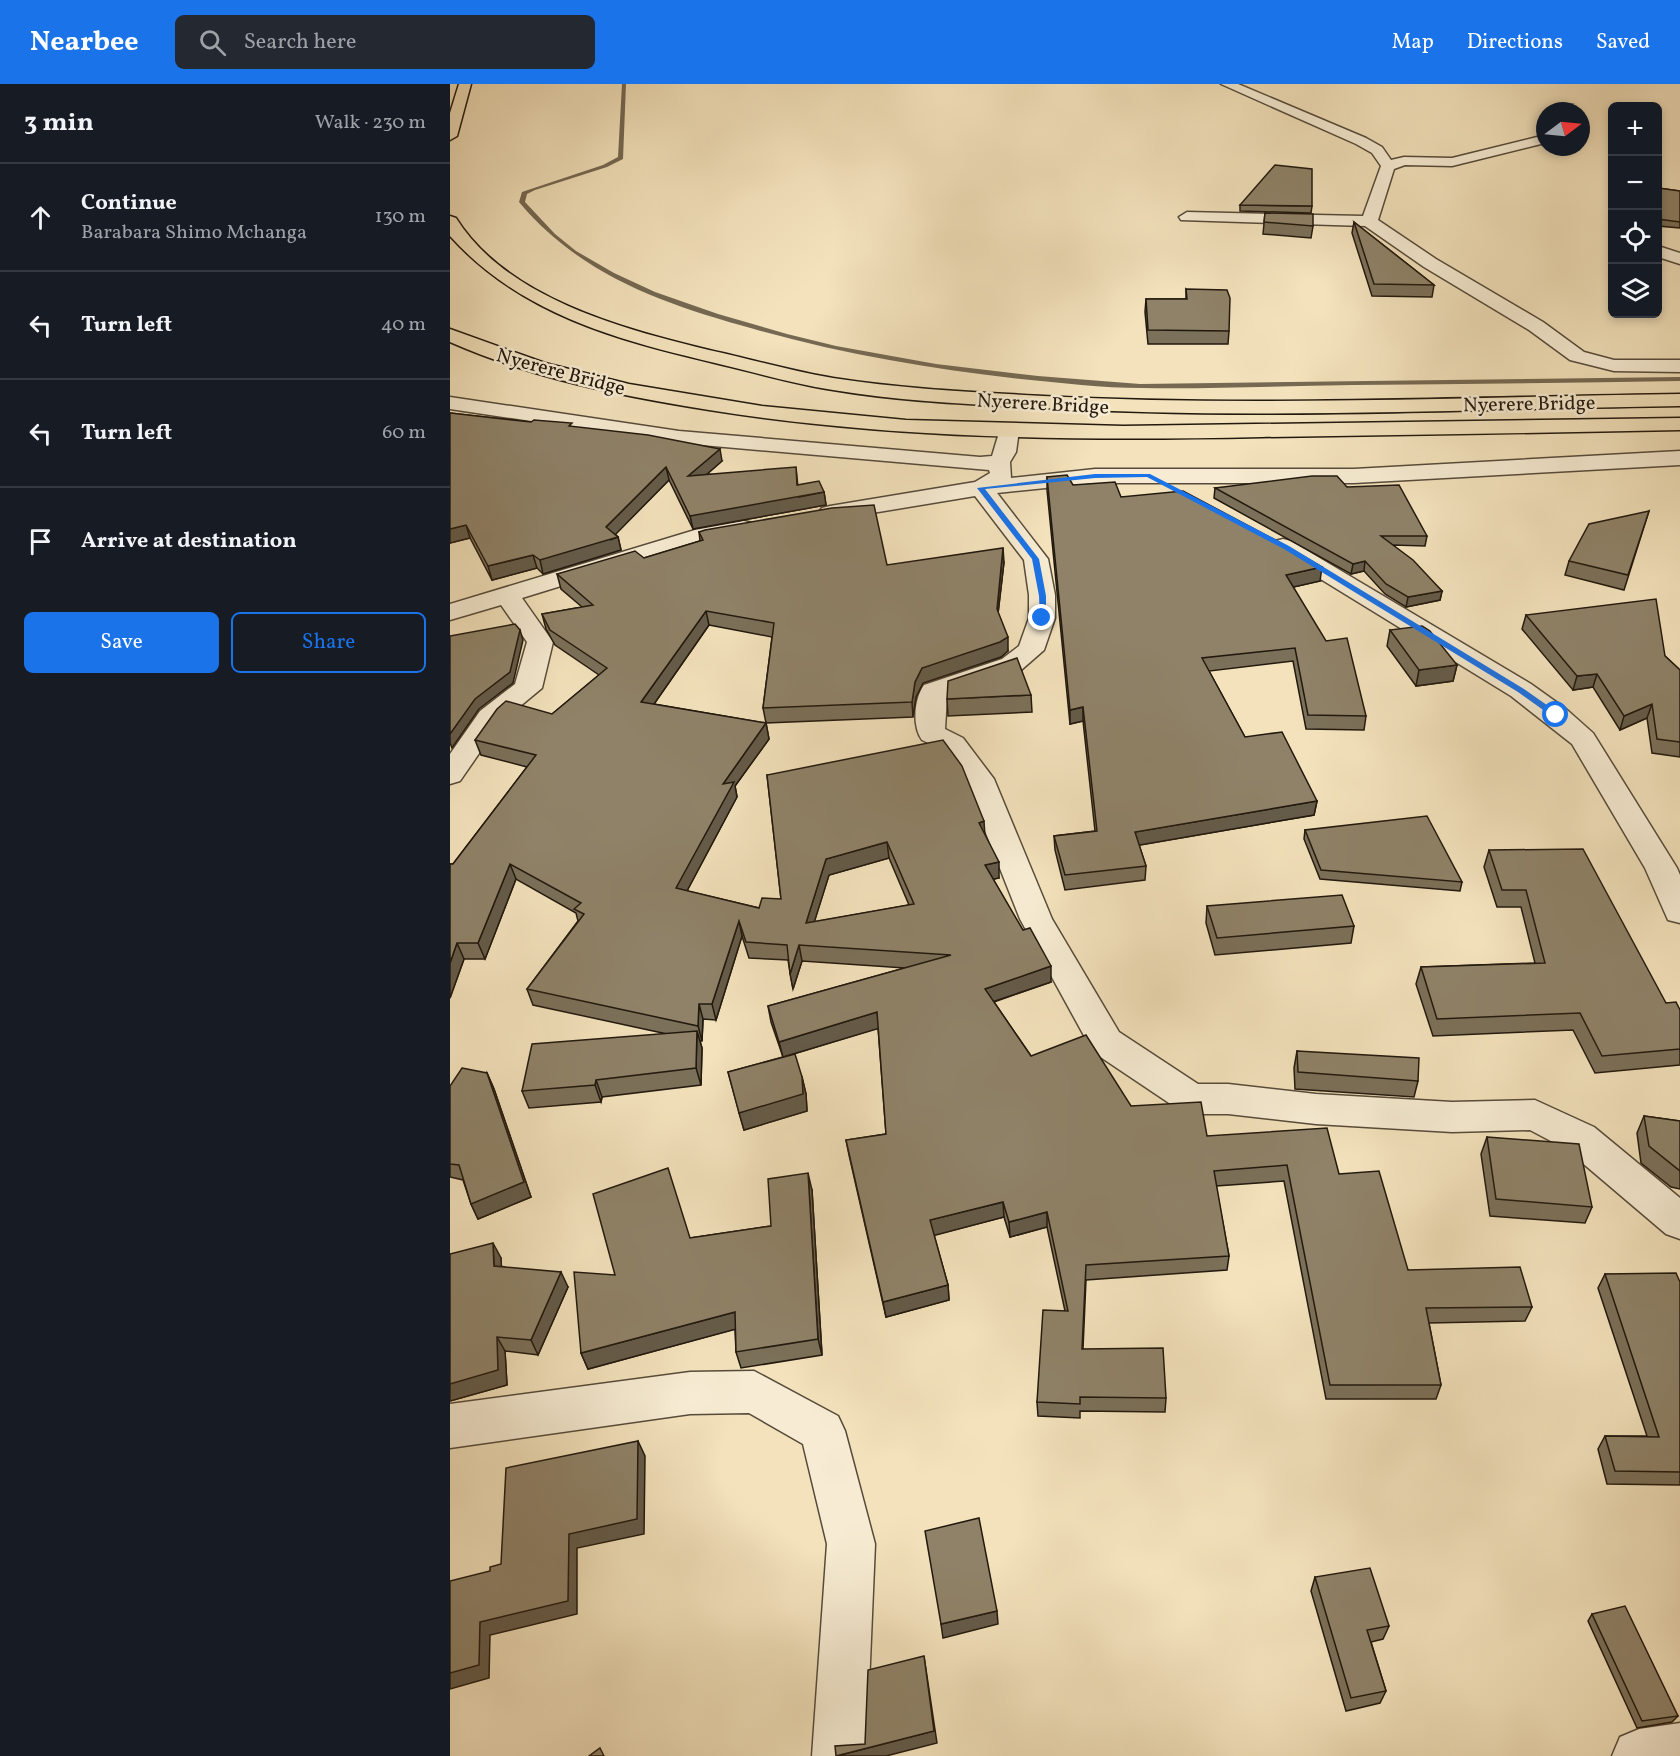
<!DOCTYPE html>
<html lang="en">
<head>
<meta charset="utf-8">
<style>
  :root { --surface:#171b24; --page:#242831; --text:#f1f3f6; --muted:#9ea1a6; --line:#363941; --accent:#1a73e8 }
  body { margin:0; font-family:Vollkorn,serif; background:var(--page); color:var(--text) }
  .controls { position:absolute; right:18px; top:18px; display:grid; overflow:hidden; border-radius:9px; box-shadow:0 3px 9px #0003 }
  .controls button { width:54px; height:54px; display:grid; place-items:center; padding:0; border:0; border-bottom:2px solid var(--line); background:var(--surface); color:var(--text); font:30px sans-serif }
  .compass { position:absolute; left:1086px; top:18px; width:54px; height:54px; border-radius:50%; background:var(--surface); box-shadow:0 3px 9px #0003; rotate:74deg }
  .stop { position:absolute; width:18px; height:18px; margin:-14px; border:4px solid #1a73e8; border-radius:50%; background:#fff }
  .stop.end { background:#1a73e8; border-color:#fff; box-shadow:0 2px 6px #0008 }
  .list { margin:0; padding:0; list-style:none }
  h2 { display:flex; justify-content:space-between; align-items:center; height:78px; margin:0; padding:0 24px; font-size:26px }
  h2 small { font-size:20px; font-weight:400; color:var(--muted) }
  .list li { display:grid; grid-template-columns:39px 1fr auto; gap:18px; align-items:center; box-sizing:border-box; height:108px; padding:0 24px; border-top:2px solid var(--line) }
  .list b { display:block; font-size:22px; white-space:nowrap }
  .list p { margin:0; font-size:20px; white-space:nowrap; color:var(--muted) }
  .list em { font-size:20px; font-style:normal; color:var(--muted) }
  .actions { display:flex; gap:12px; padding:18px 24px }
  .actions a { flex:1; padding:14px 0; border:2px solid var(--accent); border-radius:9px; text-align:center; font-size:21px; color:var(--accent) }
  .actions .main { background:var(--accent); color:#fff }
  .icon { flex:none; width:33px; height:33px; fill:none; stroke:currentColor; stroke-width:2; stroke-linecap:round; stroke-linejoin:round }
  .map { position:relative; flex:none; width:1230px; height:1672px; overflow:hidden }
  header { display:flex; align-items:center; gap:36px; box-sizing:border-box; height:84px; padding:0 30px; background:var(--accent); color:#fff }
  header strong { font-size:28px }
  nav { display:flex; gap:33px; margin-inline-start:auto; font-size:21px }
  .search { width:420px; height:54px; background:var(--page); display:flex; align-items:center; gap:15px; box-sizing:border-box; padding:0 21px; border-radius:9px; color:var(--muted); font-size:22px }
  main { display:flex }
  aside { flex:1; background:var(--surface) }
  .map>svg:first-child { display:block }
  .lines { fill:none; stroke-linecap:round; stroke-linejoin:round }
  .stream { fill:#756953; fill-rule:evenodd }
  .minor-casing { stroke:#564b3a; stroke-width:3 }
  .major-casing { stroke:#22190e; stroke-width:3 }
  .minor { fill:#f7ecd3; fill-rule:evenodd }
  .major { fill:#f3e2bc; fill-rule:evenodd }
  .wall { fill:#7b7059; stroke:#22190e; stroke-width:1.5; fill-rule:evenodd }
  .shaded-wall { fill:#645b49; stroke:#22190e; stroke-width:1.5 }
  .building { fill:#8f8268; stroke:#22190e; stroke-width:1.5; fill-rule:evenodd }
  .route { fill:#1a73e8 }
  .labels { text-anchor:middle; stroke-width:5; stroke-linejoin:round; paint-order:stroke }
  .far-street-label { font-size:20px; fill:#22190e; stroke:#f7ecd3 }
</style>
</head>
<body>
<header>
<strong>Nearbee</strong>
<div class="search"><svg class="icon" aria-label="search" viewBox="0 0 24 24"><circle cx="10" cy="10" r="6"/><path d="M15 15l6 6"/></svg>Search here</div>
<nav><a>Map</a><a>Directions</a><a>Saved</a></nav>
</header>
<main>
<aside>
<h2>3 min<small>Walk · 230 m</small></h2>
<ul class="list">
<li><svg class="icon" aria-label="ahead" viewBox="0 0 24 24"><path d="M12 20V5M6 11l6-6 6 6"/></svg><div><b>Continue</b><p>Barabara Shimo Mchanga</p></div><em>130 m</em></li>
<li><svg class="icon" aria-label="left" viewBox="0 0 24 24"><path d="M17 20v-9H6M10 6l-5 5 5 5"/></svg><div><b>Turn left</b></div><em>40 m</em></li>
<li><svg class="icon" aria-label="left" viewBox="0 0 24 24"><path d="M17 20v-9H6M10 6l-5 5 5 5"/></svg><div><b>Turn left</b></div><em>60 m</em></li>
<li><svg class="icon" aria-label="arrive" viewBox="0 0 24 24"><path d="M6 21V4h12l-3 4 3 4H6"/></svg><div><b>Arrive at destination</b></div></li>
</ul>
<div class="actions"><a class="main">Save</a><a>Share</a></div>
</aside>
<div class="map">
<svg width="1230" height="1672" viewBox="0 0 1230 1672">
  <rect width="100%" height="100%" fill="#f3e2bc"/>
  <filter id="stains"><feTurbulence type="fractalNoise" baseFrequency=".00333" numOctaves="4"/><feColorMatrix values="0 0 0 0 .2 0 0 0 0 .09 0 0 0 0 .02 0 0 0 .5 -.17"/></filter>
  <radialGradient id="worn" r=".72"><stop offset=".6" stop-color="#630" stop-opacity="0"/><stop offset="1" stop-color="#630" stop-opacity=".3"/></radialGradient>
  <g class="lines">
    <!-- stream -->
    <path class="stream" d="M172 0H176L173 75 157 83 85 106 77 110 75 118 105 150 126 167 164 189 205 208 268 230 337 250 386 262 486 280 588 292 690 300 1230 293V297C1121 299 1012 300 903 301 833 302 762 305 692 304 652 304 611 299 571 295 481 285 392 270 304 245 214 220 131 192 69 118L72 108 153 81 168 73Z"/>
    <defs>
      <g id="minor">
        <polygon points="771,0 788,0 916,54 932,63 941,76 954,73 1002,74 1095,51 1095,59 1002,82 955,81 944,85 928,136 986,175 1093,238 1134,268 1164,276 1230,276 1230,288 1164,287 1120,276 1079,246 974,183 915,142 731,136 729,133 737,128 913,132 931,82 922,69 906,60"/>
        <polygon points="1208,162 1230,169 1230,180 1208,173"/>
        <path d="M0 313 229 347 530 373 542 372 551 342H565L569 346 566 368 560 378 561 394 645 385H904L1230 367V381L904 399H645L547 409 598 475 605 511V534L594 566 570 587 497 612 495 645 513 654 544 695 602 835 669 948 748 1000H778L866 1010 1002 1018 1085 1016 1144 1043 1230 1114V1155L1216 1150 1116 1065 1080 1046 1002 1048 866 1040 778 1030H741L728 1025 643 968 570 835 515 696 493 666 472 656C462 642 464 615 474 601L552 575 569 562 579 534V511L574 476 525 412 380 436 372 434 368 429 372 424 380 422 525 398 540 389 539 386 229 359 0 325Z"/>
        <polygon points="294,437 302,439 306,444 302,449 257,457 72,514 103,558 92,604 50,639 10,697 0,700 0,670 30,627 65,600 77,558 51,521 0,536 0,520 245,446"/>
        <polygon points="833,455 841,457 1081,600 1116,625 1143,649 1227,784 1230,791 1230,839 1218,836 1195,784 1122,660 1061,612 825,467 821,462 825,457"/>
        <polygon points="304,1287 388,1332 395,1347 425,1460 416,1672 362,1672 377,1460 353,1360 299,1329 240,1330 0,1364 0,1320 240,1288"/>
        <polygon points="1230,1639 1230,1672 1162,1672 1170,1653 1189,1645"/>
      </g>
      <g id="major">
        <polygon points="9,0 21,0 7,52 0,56 0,29"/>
        <path d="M0 132 6 134C56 214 172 245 259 266 300 275 342 287 383 294 453 305 523 308 593 312 805 323 1018 313 1230 310V322C1018 325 805 336 593 324 523 320 453 318 383 306 344 300 304 288 265 279 167 256 70 230 0 152Z"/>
        <path d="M0 245 95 279 179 300 312 322 456 336 673 342 1230 334V346C1091 349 951 351 812 353 627 357 442 355 259 326 170 312 82 294 0 258Z"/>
      </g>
    </defs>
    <!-- minor casing -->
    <use href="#minor" class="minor-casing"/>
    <!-- major casing -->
    <use href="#major" class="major-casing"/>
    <!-- minor -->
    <use href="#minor" class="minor"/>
    <!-- major -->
    <use href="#major" class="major"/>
  </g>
  <!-- wall -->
  <g class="wall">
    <polygon points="1208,104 1230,107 1230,144 1208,142"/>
    <polygon points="790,121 862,122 861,129 790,127"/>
    <polygon points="815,129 863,142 861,154 813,150"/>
    <polygon points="904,138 984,201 982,213 922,212 902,149"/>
    <polygon points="736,205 779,247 778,260 698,260 695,228 696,215 736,215"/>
    <polygon points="0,329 123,343 272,377 257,390 348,401 374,408 376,421 243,445 219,396 165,450 168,453 171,466 93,490 87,484 42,496 20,454 0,459"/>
    <polygon points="597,393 623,401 671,413 870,497 843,503 916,632 914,646 856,645 843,577 759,587 795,653 867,717 864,731 689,761 696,782 695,796 615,806 605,766 604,752 645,747 633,637 620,640 597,406"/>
    <polygon points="897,403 977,452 975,462 943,461 992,507 990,516 956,523 935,510 914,487 901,490 764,414 765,404"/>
    <polygon points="1199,427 1174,506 1115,491 1119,477"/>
    <path d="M249 448 437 481 554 478 548 529 558 567 551 573 473 599 466 613 463 633 316 639 319 655 285 702 287 713 237 807 309 824 331 815 317 691 535 751 549 794 543 795 601 898 544 918 581 972 681 1022 757 1052 889 1090 958 1186 1082 1223 1075 1237 979 1239 991 1301 986 1315H876L834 1097 766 1102 779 1172 777 1186 636 1196 633 1265 716 1314 715 1328 630 1327V1334L588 1332 587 1318 615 1227 597 1143 560 1153 554 1133 484 1151 498 1201 499 1216 436 1233 399 1071 396 1056 436 1050 428 944 337 972 352 993 356 1010 357 1027 294 1046 278 988 333 973 321 938 318 922 455 884 352 877 343 905 338 876 299 874 292 852 266 936 253 935 252 957H250L252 964 251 1001 152 1013 151 1018 79 1024 72 1007 217 950 83 921 77 905 128 837 126 829 66 795 35 875H14L0 914V780H3L77 683 31 671 25 656 102 630 149 591 105 561 96 545 92 530 132 523 111 505 107 490 194 474 250 457ZM259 541 322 553 313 624 316 639 204 620ZM439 774 459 821 364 838 379 791Z"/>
    <polygon points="1076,531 1215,572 1230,586 1230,673 1202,669 1197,634 1170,646 1143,603 1123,606 1072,545"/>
    <polygon points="940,546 1007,581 1003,597 966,602 937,562"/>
    <polygon points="581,611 582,628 498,632 497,615"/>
    <polygon points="855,746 1012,798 1010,807 870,795 854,755"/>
    <polygon points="1039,766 1216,919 1230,926 1230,981 1145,989 1123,946 983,952 966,900 971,883 1085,879 1071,823 1047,823 1034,783"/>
    <polygon points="757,822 904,842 901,859 765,871 756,839"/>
    <polygon points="847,967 968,997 964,1013 845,1005 844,984"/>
    <polygon points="37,989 44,1005 81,1113 28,1135 21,1120 13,1096 0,1093 0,1002"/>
    <polygon points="1194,1032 1230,1037 1230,1105 1221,1103 1191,1079 1187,1049"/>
    <polygon points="1037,1053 1142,1123 1135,1139 1040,1132 1031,1070"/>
    <polygon points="362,1106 372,1271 291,1284 286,1268 285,1245 138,1285 131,1269 165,1191 240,1154 321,1142"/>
    <polygon points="0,1170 51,1174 51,1182 118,1203 88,1271 55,1267 57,1301 0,1317"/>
    <polygon points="1155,1190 1230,1198 1230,1401 1157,1400 1148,1365 1155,1352 1197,1352 1148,1204"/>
    <polygon points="865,1493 939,1542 933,1555 921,1558 936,1607 930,1619 896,1627 861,1507"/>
    <polygon points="1142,1530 1228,1632 1222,1638 1187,1644 1138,1537"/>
  </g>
  <!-- shaded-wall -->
  <g class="shaded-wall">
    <polygon points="270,365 272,377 240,405 238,392"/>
    <polygon points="216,383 219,396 160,456 168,453 171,466 93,490 90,476 156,443"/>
    <polygon points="346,383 349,413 374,408 376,421 243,445 240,432 347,401"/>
    <polygon points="16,441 20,454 0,459 0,445"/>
    <polygon points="553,464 554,478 547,539 547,525"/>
    <polygon points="83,471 87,484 42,496 38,482"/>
    <polygon points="915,477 914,487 901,490 903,480"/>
    <polygon points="872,483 870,497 835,505 836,491"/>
    <polygon points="992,507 990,516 956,523 958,513"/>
    <polygon points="256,527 259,541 195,633 191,618"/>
    <polygon points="70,546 73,556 63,599 29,625 2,664 0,659 0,650"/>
    <polygon points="558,553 558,567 551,573 473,599 466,613 463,633 462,618 465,598 472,584"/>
    <polygon points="1007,581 1003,597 966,602 969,586"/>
    <polygon points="1147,590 1143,603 1123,606 1127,592"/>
    <polygon points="1202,620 1197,634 1170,646 1174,632"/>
    <polygon points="633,623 633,637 620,640 620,626"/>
    <polygon points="316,639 319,655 285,702 287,713 230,820 226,804 273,700"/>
    <polygon points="867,717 864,731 684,762 685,748"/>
    <polygon points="534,737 535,753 529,739"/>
    <polygon points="437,758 439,774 379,791 359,855 356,839 376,775"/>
    <polygon points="549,778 549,794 536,797 535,781"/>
    <polygon points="60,780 66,795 35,875 28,859"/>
    <polygon points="289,837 292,852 266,936 262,920"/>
    <polygon points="7,859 14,875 0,914 0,879"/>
    <polygon points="349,861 352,877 343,905 340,890"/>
    <polygon points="601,882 601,898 536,920 535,905"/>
    <polygon points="249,920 253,935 252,957 248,942"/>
    <polygon points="427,928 430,944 333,973 329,958"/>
    <polygon points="247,947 252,964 251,1001 246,984"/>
    <polygon points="37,989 44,1005 81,1113 28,1135 21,1120"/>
    <polygon points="352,993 356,1010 357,1027 294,1046 289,1029"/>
    <polygon points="146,996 152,1013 151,1018 145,1001"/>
    <polygon points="358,1089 362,1106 372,1271 368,1255"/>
    <polygon points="553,1118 554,1133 482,1152 480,1136"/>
    <polygon points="597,1128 597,1143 560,1153 559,1138"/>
    <polygon points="43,1159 51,1174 52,1197 44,1182"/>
    <polygon points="111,1188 118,1203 88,1271 81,1256"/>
    <polygon points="498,1201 499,1216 436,1233 433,1218"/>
    <polygon points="285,1228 290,1244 138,1285 131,1269"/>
    <polygon points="47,1253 55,1267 57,1301 0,1317 0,1300"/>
    <polygon points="188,1357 195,1372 194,1450 127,1464 127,1530 40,1551 39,1594 0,1605 0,1589 30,1538 119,1450"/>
    <polygon points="547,1527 548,1540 493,1554 491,1540"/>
    <polygon points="474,1572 487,1659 436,1672 387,1672 484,1647"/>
  </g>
  <!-- building -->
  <g class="building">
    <polygon points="825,81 862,85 862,122 790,121"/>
    <polygon points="1208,104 1230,107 1230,138 1208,135"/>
    <polygon points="815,129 863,130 863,142 814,138"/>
    <polygon points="904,138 984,201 924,200"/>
    <polygon points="736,205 777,206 780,214 779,247 698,246 696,215 737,215"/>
    <polygon points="0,329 81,338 84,336 122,339 119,342 198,351 270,365 238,392 346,383 347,401 369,397 374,408 240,432 216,383 156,443 168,453 90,476 83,471 38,482 16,441 0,445"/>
    <polygon points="617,391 623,401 665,398 671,413 733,407 829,458 872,483 836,491 876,557 897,554 916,632 858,631 845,564 752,574 795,653 832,648 867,717 685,748 696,782 615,791 604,752 647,747 633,623 620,626 597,393"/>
    <polygon points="862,392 887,392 897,403 949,401 977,452 931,452 963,476 992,507 958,513 936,500 915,477 903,480 765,404"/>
    <path d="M424 421 437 481 553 464 547 525 558 553 550 558 472 584 465 598 462 618 313 624 324 539 256 527 191 618 316 639 273 700 284 698 226 804 309 824 312 814 331 815 317 691 493 656 512 682 534 737 529 739 549 778 535 781 573 846 580 844 601 882 535 905 581 972 636 951 681 1022 751 1018 757 1052 877 1044 889 1090 929 1087 958 1186 1070 1183 1082 1223 976 1224 991 1301H880L837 1081 764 1087 779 1172 636 1181 632 1265 713 1264 716 1314 630 1313V1320L587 1318 593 1226 618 1227 597 1128 559 1138 553 1118 480 1136 498 1201 433 1218 396 1056 436 1050 427 928 329 958 318 922 501 871 349 861 340 890 337 861 296 858 289 837 262 920H249L248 942 77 905 134 830 124 825 131 819 60 780 28 859H7L0 879V780H3L86 671 25 656 47 625 56 617 102 630 157 584 100 546 92 530 143 521 107 490 185 467 194 474 253 456 249 448 255 446 382 424ZM437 758 464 820 356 839 376 775Z"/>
    <polygon points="1199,427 1178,491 1119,477 1139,440"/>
    <polygon points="1206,515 1215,572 1230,586 1230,658 1207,655 1202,620 1174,632 1147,590 1127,592 1076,531"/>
    <polygon points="65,540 70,546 60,588 25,615 0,650 0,552"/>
    <polygon points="972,542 980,547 1007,581 969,586 940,546"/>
    <polygon points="567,574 581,611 497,615 498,597"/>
    <polygon points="977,732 1012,798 871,786 855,746"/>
    <polygon points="1133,765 1216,919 1226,918 1230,926 1230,965 1152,972 1130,929 987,935 971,883 1095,879 1076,806 1052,806 1039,766"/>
    <polygon points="892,811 904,842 767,854 757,822"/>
    <polygon points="247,947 246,984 146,996 145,1001 72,1007 82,960"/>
    <polygon points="847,967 969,974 968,997 848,988"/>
    <polygon points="345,970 352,993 353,1010 289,1029 278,988"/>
    <polygon points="12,984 37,989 74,1098 21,1120 9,1081 0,1080 0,1002"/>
    <polygon points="1194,1032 1230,1037 1230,1087 1199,1062"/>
    <polygon points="1037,1053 1129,1060 1142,1123 1046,1115"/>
    <polygon points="218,1084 240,1154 321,1142 318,1095 358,1089 368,1255 286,1268 285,1228 131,1269 124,1188 165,1191 143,1110"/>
    <polygon points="43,1159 44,1182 111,1188 81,1256 47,1253 48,1286 0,1300 0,1170"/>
    <polygon points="1226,1189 1230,1198 1230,1388 1165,1387 1155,1352 1209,1353 1155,1190"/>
    <polygon points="188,1357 187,1435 119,1450 118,1517 30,1538 29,1581 0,1589 0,1497 40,1487 40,1483 51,1480 56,1384"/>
    <polygon points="529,1434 547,1527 491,1540 475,1447"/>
    <polygon points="920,1484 939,1542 917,1546 936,1607 901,1614 865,1493"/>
    <polygon points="1175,1522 1228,1632 1192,1637 1142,1530"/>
    <polygon points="474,1572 484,1647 386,1672 385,1662 415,1660 418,1586"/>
    <polygon points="150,1664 154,1672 139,1672"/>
  </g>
  <!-- route -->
  <polygon class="route" points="645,390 700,390 839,462 1074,605 1111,631 1103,633 1068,608 834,465 697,393 645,394 535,405 589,475 596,512 596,534 590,536 589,512 582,475 527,404"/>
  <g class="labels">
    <!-- far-street labels -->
    <g class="far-street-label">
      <text transform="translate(111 287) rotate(15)" y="7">Nyerere Bridge</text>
      <text transform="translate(593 319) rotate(3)" y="7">Nyerere Bridge</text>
      <text transform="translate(1079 319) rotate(-1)" y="7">Nyerere Bridge</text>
    </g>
  </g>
  <rect width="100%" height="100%" filter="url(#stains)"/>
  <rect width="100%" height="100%" fill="url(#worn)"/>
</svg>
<div class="controls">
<button>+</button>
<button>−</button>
<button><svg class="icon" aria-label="locate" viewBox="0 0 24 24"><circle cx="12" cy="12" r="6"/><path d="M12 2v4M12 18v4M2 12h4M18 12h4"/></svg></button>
<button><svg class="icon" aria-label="layers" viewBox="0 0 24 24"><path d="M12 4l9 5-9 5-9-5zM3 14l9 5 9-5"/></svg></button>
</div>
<svg class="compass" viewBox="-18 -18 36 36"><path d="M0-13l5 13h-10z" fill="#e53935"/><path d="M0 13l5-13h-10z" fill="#9ea1a6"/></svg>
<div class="stop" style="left:1106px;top:631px"></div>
<div class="stop end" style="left:592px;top:534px"></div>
</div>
</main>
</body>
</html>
